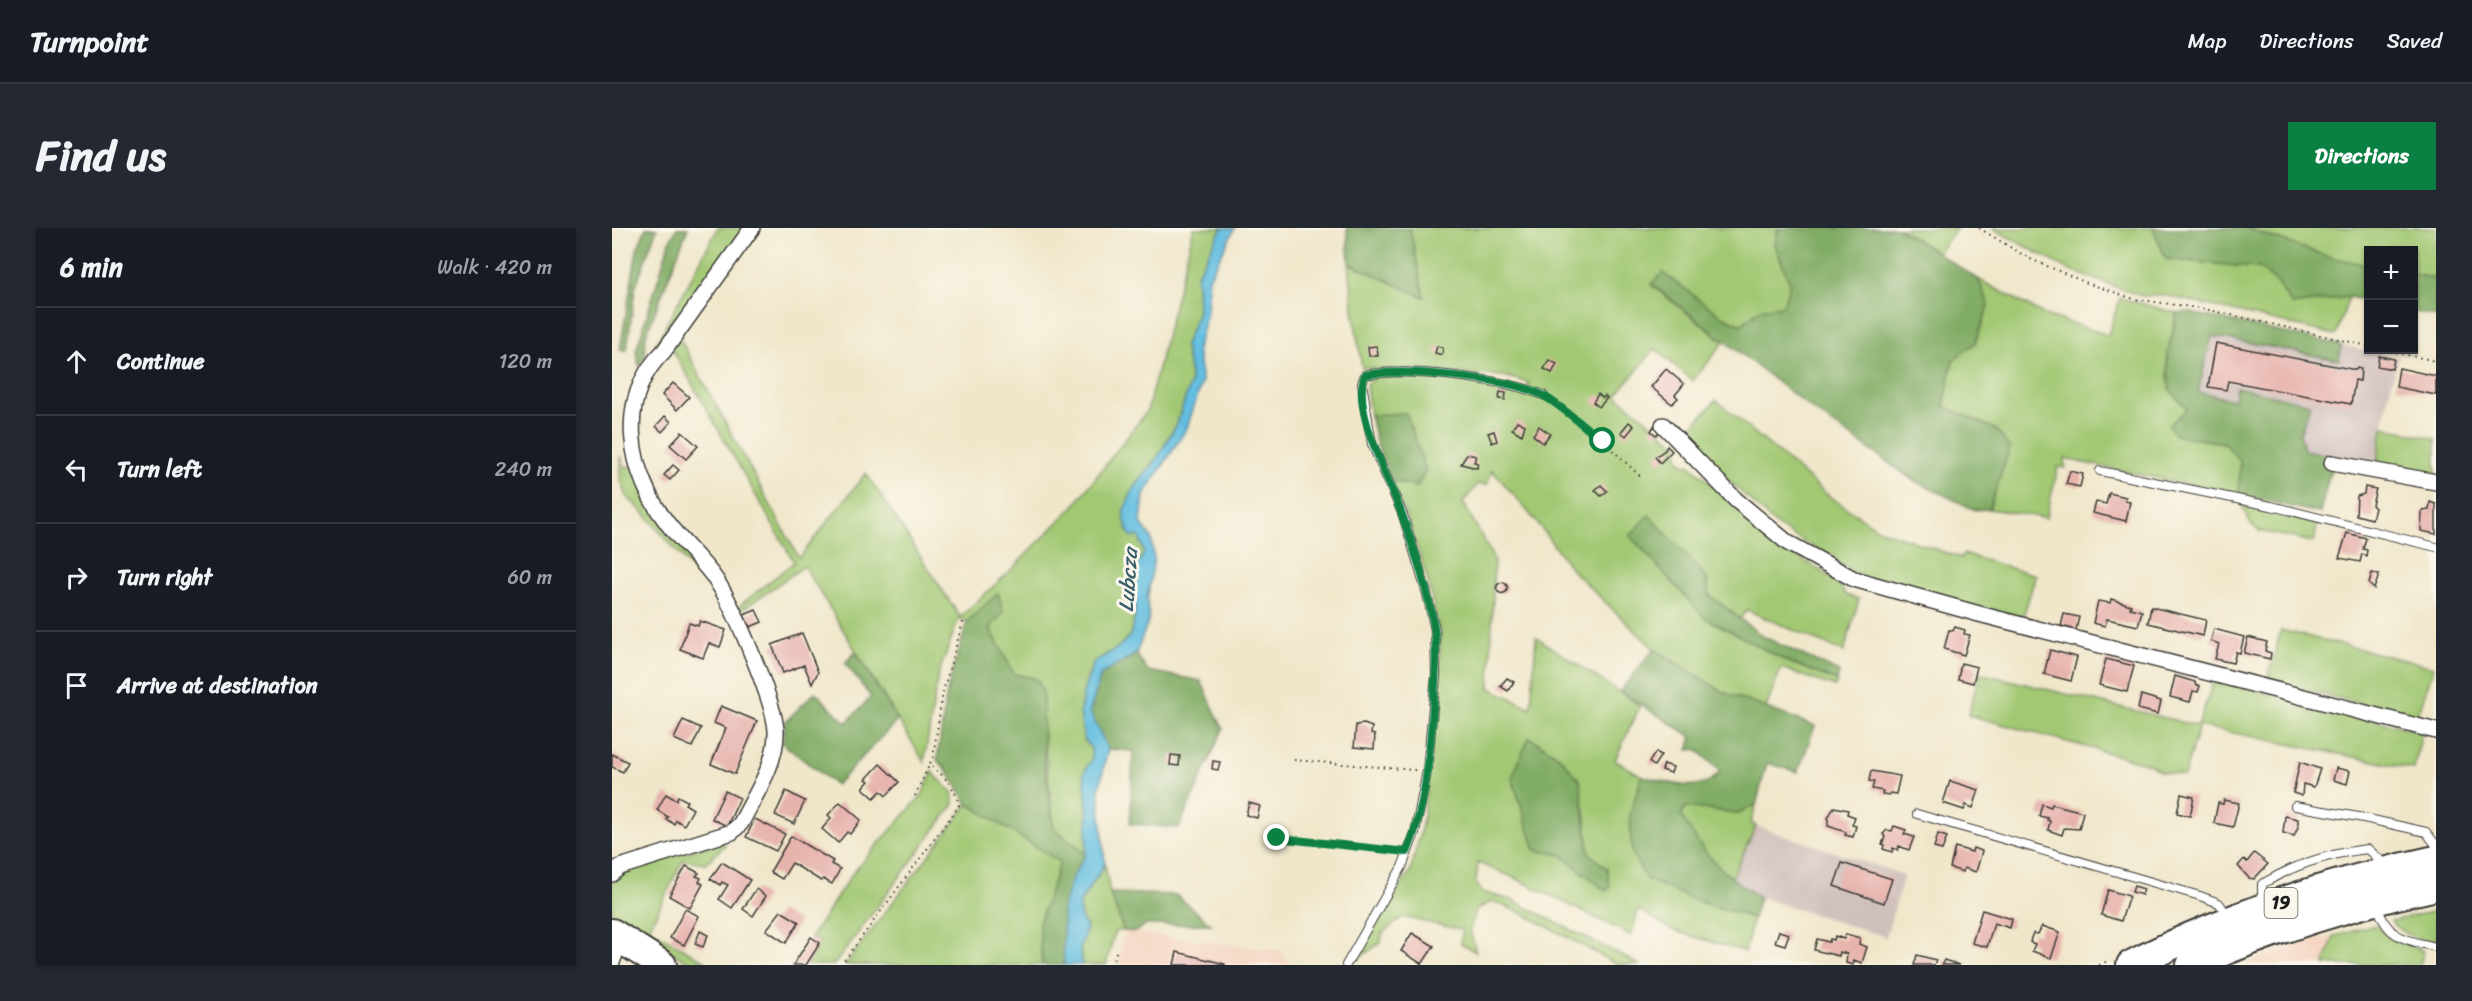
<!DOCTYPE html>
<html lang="en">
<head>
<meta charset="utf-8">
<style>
  :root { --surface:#171b24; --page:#242831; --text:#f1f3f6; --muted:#9ea1a6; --line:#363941; --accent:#0b8043 }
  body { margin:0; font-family:Sriracha,sans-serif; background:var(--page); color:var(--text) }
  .controls { position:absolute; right:18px; top:18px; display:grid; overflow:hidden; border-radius:0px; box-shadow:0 2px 4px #0004 }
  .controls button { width:54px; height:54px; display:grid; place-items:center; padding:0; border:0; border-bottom:2px solid var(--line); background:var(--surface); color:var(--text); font:30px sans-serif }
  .stop { position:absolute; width:18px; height:18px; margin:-14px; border:4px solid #0b8043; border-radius:50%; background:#fff }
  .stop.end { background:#0b8043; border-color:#fff; box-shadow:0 2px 6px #0008 }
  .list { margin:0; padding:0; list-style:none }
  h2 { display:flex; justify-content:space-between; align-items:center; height:78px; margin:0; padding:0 24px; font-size:26px }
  h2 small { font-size:20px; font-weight:400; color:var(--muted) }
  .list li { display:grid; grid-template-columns:39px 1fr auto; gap:18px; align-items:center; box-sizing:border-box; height:108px; padding:0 24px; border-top:2px solid var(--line) }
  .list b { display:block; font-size:22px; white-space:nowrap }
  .list em { font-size:20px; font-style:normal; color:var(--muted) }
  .icon { flex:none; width:33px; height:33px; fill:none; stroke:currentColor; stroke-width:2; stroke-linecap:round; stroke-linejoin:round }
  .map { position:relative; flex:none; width:1824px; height:737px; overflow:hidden; border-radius:0px }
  header { display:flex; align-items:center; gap:36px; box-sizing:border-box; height:84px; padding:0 30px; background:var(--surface); border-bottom:2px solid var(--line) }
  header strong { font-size:28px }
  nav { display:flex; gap:33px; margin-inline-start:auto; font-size:21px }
  .intro { display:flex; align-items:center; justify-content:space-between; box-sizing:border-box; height:144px; padding:0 36px }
  h1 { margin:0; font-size:42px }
  .button { padding:15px 27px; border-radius:0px; background:var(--accent); color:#fff; font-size:21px; font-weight:700 }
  main { display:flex; gap:36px; padding:0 36px }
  aside { flex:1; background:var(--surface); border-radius:0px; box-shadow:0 2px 4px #0004 }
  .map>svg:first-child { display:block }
  .built { fill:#f4d3c0 }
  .industrial { fill:#d0c0bc }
  .green { fill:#a2c873; stroke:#5f7248; stroke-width:1.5; fill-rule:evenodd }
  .forest { fill:#81ac65; stroke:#4e6440; stroke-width:1.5 }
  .water { fill:#62bee0; stroke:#3f6d7e; stroke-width:1.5 }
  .building { fill:#e7b3ad }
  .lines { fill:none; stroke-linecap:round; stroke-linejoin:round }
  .lane-casing { stroke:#3c3a36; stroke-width:10 }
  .street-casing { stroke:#3c3a36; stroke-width:18 }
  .highway-casing { stroke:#3c3a36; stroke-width:32 }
  .path { stroke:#3c3a36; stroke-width:2; stroke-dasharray:1.5 4.5; stroke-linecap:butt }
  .lane { stroke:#fff; stroke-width:8 }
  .street { stroke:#fff; stroke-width:15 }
  .highway { stroke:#fff; stroke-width:28 }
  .route { stroke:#0b8043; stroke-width:8 }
  .labels { text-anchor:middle; stroke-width:6; stroke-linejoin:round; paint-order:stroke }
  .shield { fill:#fbf7ec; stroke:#5f5e5a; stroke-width:1.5 }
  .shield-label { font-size:18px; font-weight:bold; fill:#1c1c1c }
  .water-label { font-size:21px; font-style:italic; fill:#385d6a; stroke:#fbf7ec }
</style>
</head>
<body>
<header>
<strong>Turnpoint</strong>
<nav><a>Map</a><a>Directions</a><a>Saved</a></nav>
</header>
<div class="intro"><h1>Find us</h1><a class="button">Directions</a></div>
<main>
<aside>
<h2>6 min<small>Walk · 420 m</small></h2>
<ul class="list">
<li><svg class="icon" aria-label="ahead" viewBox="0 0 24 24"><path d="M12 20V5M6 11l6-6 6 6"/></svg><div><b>Continue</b></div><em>120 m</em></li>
<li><svg class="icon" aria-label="left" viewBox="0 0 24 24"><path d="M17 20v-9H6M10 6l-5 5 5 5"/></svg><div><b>Turn left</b></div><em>240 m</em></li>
<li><svg class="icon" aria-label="right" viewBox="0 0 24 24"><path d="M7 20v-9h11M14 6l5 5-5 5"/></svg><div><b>Turn right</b></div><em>60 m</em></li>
<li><svg class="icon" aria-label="arrive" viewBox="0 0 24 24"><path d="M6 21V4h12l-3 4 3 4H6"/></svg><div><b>Arrive at destination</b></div></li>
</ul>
</aside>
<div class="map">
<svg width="1824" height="737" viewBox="0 0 1824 737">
  <rect width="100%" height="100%" fill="#fbf7ec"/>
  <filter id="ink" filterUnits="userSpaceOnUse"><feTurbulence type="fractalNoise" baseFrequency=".0167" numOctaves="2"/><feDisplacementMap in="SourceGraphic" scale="12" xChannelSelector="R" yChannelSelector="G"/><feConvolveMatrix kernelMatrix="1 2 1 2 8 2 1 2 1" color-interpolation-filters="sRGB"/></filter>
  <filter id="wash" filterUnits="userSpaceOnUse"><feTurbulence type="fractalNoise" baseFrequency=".008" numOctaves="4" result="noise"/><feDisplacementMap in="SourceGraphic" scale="24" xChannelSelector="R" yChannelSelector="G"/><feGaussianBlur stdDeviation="1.35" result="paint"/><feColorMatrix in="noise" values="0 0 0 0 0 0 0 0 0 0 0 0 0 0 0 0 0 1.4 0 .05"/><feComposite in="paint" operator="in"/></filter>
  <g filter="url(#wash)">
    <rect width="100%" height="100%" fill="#f0e7cb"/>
    <!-- built -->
    <g class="built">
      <polygon points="512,703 670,723 676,735 683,737 507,737"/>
      <polygon points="1722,708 1712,737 1629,737 1680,718"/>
    </g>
    <!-- industrial -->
    <g class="industrial">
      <polygon points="1599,108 1726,132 1729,117 1787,129 1777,164 1765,236 1692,222 1688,206 1697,176 1624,160 1622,172 1586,164"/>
      <polygon points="1144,598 1292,647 1274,709 1147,669 1119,652"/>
    </g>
    <!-- green -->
    <g class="green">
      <polygon points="106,0 134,0 44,124 45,114"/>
      <polygon points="582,0 610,0 585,47 586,84 573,117 579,153 565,196 544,232 521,262 527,307 532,325 523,341 523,389 518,408 504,421 482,434 472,461 468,484 472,511 479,520 480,530 472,545 476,585 474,626 442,600 425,451 402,447 378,399 386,366 355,394 347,390 326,447 312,534 192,338 127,384 126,379 182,334 59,119 67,109 187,330 254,245 348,389 397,344 462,278 535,183"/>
      <path d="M798 0H1166L1163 17 1178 55 1171 78 1148 81 1129 97 1039 57 1112 114 1081 153 1043 121 1004 167 1065 217 1066 231 1073 237 1077 236 1147 300 1181 326 1226 353 1234 367 1247 371 1232 424 1135 382 1128 391 1097 367 1092 389 1174 433 1225 453 1223 459 1169 440 1154 480 1113 465 1042 421 961 343 923 292 880 242 875 257 866 256 851 274 882 331 878 460 919 480 924 409 1028 478 1003 532 1030 548 1018 586 1034 651 1085 673 1141 690 1133 724 1060 702 1026 681 1020 708 901 649 866 635 864 655 870 664 900 672 1028 737H1006L914 687 881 673 864 682 858 702 864 724 849 716 850 702 791 689 770 706 769 714 738 737 799 642 810 596 828 452V406L815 350 797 295 779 253 758 187 754 157 764 148 878 155 915 164 917 155 892 148 750 140 741 81 737 35 811 69ZM917 510 947 528 973 582 977 626 995 641 994 662 949 627Z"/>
      <polygon points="1286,0 1345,0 1326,25"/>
      <polygon points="1380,0 1541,0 1554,31 1648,40 1664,54 1680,77 1737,69 1724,107 1552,67 1530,68 1459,43"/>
      <polygon points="1633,0 1824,0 1824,51 1802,46 1802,22 1756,22 1756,37 1717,29"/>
      <polygon points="1366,51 1433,87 1496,107 1508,70 1565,85 1555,128 1575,181 1563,207 1612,214 1628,233 1627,267 1453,231 1453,240 1446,239 1434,290 1377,281 1398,219 1332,179 1341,132 1363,115 1377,77"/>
      <polygon points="1104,172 1217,268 1266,301 1349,330 1351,326 1424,347 1410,392 1252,350 1164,297 1071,209"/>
      <polygon points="1771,199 1824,211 1824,249 1765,236"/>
      <polygon points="9,227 12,239 21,238 88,339 85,347 31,284 15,269 9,253"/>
      <polygon points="1630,277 1706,293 1702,314 1647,303 1638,295"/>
      <polygon points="1669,402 1822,439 1805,490 1655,452"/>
      <polygon points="1368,445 1586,498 1602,452 1810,504 1802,541 1587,498 1572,548 1548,543 1537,536 1356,487"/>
      <polygon points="320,544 340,564 342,576 222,737 194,737 208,715 199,709 240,646 310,567"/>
      <polygon points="356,576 449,634 427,695 430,737 233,737"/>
      <polygon points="1144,577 1139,595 1144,598 1119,652 1090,622 1069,588 1073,579 1126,585"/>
      <polygon points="110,613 113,617 94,635 71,632 37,701 93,733 91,737 80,737 0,686 0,654 11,644"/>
      <polygon points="493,636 498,665 512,703 503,703 494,737 470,737 468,721 475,699 469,690 467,676"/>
      <path d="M1824 683V714C1806 711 1791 707 1779 693Z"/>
      <polygon points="1763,697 1776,709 1812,723 1808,737 1712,737 1722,708"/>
    </g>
    <!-- forest -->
    <g class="forest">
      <polygon points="34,0 45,0 23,60 15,122 8,122 25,21"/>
      <polygon points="65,0 76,0 34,107 33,128 27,138 24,123 58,12"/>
      <polygon points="735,0 798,0 812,69 737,35"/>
      <polygon points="1166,0 1286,0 1366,51 1377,77 1363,115 1341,132 1332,178 1385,202 1398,220 1377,281 1363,282 1301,252 1200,181 1039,56 1051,45 1110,88 1129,97 1148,81 1171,78 1178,55 1163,17"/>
      <polygon points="1541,0 1633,0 1717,29 1756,37 1756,73 1737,69 1680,77 1664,54 1648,40 1554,31"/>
      <polygon points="1802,46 1824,51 1824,89 1802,84"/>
      <polygon points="1575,84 1729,117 1727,132 1600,108 1586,164 1622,172 1624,159 1698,176 1688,206 1692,222 1722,228 1708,285 1627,267 1628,233 1612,215 1563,207 1557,197 1575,181 1557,161 1555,128 1565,85"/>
      <polygon points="794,185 814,242 805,259 779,253 764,214 758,187"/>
      <polygon points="1037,287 1095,350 1097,367 1152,409 1227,444 1225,453 1174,433 1092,389 1018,308"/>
      <polygon points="386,365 392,384 378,400 402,446 425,451 431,464 432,532 442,600 474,626 460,650 452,737 430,737 427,695 448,634 356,576 335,543 325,532 335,463 355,394"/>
      <path d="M1042 421 1113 465 1203 498 1186 544 1155 535 1144 577 1126 585 1073 579 1069 587C1092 627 1109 645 1147 669L1141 690 1085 673 1034 651 1020 625 1018 586 1030 548C1047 552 1082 564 1098 553 1102 551 1105 546 1108 543L1084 521 1076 522 1080 509 1008 463Z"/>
      <polygon points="243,424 286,492 224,557 171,516 173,494 203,464 234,495 259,469 233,435"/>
      <polygon points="524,426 536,443 589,453 611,501 567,600 518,596 521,523 496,521 478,484 489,446"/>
      <polygon points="917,509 947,528 968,552 977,625 995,641 998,659 994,663 949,627 923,622 900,550"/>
      <polygon points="498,665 564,667 599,696 533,697 524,704 512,703"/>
    </g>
    <!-- water -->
    <polygon class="water" points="610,0 623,0 597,50 595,84 585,121 590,154 575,200 532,267 529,295 539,309 542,331 535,373 537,391 524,426 489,446 478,484 496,521 487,561 493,636 467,676 469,690 475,699 468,721 470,737 452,737 451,678 460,650 474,626 476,585 472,545 480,530 479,520 472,511 468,484 472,461 482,434 504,421 518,408 523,389 523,341 532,325 527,308 520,309 516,304 511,284 521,262 544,232 565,196 579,153 573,117 586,84 585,47"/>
    <g id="blocks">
      <!-- building -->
      <g class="building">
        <polygon points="1604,115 1744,142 1745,140 1749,141 1748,153 1743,152 1739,176 1616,153 1614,162 1596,159"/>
        <polygon points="765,118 766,128 757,128 756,119"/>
        <polygon points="825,118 831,120 830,127 823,125"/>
        <polygon points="1767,128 1782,131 1780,141 1765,138"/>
        <polygon points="937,132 945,136 940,145 932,141"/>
        <polygon points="1787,140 1824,148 1824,167 1784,159"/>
        <polygon points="1054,141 1072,156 1063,167 1066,170 1060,176 1039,159"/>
        <polygon points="61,155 77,169 65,182 50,167"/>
        <polygon points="888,164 894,165 893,172 887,171"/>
        <polygon points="986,166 991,170 993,168 995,170 987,179 981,174"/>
        <polygon points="53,188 59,194 50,204 44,198"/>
        <polygon points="905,193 913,197 910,207 900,201"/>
        <polygon points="1017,194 1022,198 1014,208 1009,204"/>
        <polygon points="927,198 938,206 931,215 921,207"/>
        <polygon points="1042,198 1048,203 1044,207 1039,203"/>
        <polygon points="882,203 885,213 880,215 876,205"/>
        <polygon points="70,204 86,218 74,231 58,217"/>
        <polygon points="1055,218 1060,223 1048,235 1043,229 1053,222"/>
        <polygon points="855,226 864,228 862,234 866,235 865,240 849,236"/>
        <polygon points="61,237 67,242 58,252 52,247"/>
        <polygon points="1458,243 1471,246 1468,259 1454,256"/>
        <polygon points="989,257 995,263 989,268 983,262"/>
        <polygon points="1753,259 1764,261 1760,277 1763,280 1760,291 1744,287 1745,268 1752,266"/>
        <polygon points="1497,265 1514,269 1513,273 1518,274 1514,293 1481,285 1484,274 1494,276"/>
        <polygon points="1818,274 1824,276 1824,306 1809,303 1810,283 1817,282"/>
        <polygon points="1735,305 1754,310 1751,321 1755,322 1754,328 1750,326 1748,334 1727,330"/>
        <polygon points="1760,345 1767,347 1762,361 1757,356"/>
        <circle cx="890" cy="360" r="5.5"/>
        <polygon points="1499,371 1519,377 1518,380 1530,383 1526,398 1495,391 1493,398 1481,395 1486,373 1498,375"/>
        <polygon points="1539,379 1594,392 1591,408 1536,395"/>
        <polygon points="144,382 150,394 138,399 132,387"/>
        <polygon points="1452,386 1467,389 1464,402 1449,398"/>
        <polygon points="88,393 114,402 108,419 97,415 91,430 68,421 77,395 86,398"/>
        <polygon points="1343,399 1353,402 1352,406 1358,407 1352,427 1332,421 1337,402 1341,403"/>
        <polygon points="1602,401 1632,409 1628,425 1624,424 1621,435 1603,431 1607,416 1599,413"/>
        <polygon points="190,405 206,444 200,456 192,437 171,445 160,417"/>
        <polygon points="1636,409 1655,414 1653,423 1659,425 1658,431 1632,425"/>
        <polygon points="1438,422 1465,429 1459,453 1432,446"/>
        <polygon points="1494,431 1522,438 1515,464 1487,457"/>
        <polygon points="1349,435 1365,439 1361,455 1346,451"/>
        <polygon points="1563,448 1583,454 1583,456 1588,458 1586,464 1581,463 1578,474 1558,469"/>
        <polygon points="895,450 902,454 896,463 888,458"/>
        <polygon points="1529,467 1549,473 1546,486 1526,481"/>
        <polygon points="109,478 145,493 123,546 99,536 114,500 102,495"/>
        <polygon points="71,492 89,500 80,519 62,511"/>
        <polygon points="752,496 760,499 759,506 763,507 762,521 742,519 744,497"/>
        <polygon points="1044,524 1049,527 1042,538 1037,534"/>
        <polygon points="0,526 16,534 11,544 0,539"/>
        <polygon points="559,527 568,528 567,538 558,537"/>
        <polygon points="601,533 608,534 606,542 600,541"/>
        <polygon points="1688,534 1708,541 1702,559 1691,556 1690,568 1681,565"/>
        <polygon points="268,536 287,554 274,568 269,563 262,570 251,560 257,553 254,551"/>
        <polygon points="1052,536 1061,539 1059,545 1050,542"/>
        <polygon points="1724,540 1738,543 1735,556 1721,552"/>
        <polygon points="1259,543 1288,548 1284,566 1278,565 1277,567 1270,566 1271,563 1260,561 1262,554 1257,553"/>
        <polygon points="1338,553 1367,562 1361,580 1354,577 1352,582 1331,575"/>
        <polygon points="113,563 128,570 115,598 100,591"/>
        <polygon points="174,563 193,573 182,596 163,587"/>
        <polygon points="54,566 64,572 66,568 75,573 73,576 81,581 72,597 64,592 62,596 54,591 56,589 45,582"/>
        <polygon points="1569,566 1582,569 1578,588 1565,585"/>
        <polygon points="1612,572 1627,575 1621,599 1602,595 1606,575 1611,576"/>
        <polygon points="228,574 249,592 238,606 235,604 226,615 210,601 219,590 216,587"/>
        <polygon points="637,575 648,578 645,590 634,587"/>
        <polygon points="1430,576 1439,579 1440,576 1471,584 1467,601 1452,600 1450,607 1436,602 1438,593 1435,592 1436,590 1427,588"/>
        <polygon points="1222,579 1236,582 1235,586 1243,589 1240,597 1244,598 1241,609 1233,607 1234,604 1216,598 1216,590"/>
        <polygon points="1673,588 1686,591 1686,599 1682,608 1671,605"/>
        <polygon points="143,591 173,606 164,623 134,609"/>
        <polygon points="1282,598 1294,602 1292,606 1302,609 1297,622 1287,618 1286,622 1281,620 1280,624 1271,621 1272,617 1270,616 1273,609 1271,606 1275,602 1280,603"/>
        <polygon points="1326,606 1335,609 1330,622 1322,620"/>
        <polygon points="179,608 221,633 219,636 228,641 220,656 211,651 209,653 180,635 170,651 158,644"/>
        <polygon points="1343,619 1360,624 1361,620 1370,623 1364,644 1352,640 1351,644 1338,640"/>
        <polygon points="1642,625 1656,636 1642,651 1637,650 1626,638 1632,631 1635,634"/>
        <polygon points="110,634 138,652 120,680 107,671 116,657 110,654 108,657 98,651"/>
        <polygon points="1230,635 1280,651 1272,675 1222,658"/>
        <polygon points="74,638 87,645 84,648 89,650 87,654 91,656 78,680 57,668"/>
        <polygon points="1522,658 1532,661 1530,667 1520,664"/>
        <polygon points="144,661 154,668 141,688 131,681"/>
        <polygon points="1496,662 1517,668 1509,693 1489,687"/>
        <polygon points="73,681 87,688 72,717 58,710"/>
        <polygon points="1370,682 1400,691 1398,700 1382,695 1375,719 1360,715"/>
        <polygon points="169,683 187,694 174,715 154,702"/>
        <polygon points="1430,698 1448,704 1439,730 1420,723 1423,716 1418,714 1419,710 1421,705 1426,706"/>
        <polygon points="88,703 96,707 91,719 83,716"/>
        <polygon points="1167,703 1177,706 1173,717 1163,714"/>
        <polygon points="800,705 822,718 810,736 789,723"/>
        <polygon points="1234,706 1248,710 1247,716 1255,719 1250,735 1242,732 1241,737 1234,735 1235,726 1228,724 1227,728 1202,722 1205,711 1217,714 1218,711 1222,712 1223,708 1232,711"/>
        <polygon points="199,709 208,715 194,737 181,737"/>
        <polygon points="565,724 613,736 613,737 562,737"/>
        <polygon points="1305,727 1324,732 1322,737 1302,737"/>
        <polygon points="1332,732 1347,737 1330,737"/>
      </g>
    </g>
  </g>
  <g filter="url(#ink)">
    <use href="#blocks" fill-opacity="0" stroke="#3c3a36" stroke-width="1.5"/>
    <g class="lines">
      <defs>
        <g id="lane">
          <polyline points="1488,243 1659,278 1824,319"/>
          <polyline points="1683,578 1752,590 1814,604 1824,617"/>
          <polyline points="1305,586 1588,668 1607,675 1616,688"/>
          <path d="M1650 675V656C1682 637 1719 625 1756 621L1775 638"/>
          <path d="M1766 679C1775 711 1795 712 1824 719"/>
          <path d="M734 737 790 639 803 605 815 543 824 447 823 402 815 366 791 287 760 216 750 155 753 147C794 139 893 151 931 167"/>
        </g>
        <g id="street">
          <polyline points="1051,197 1124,272 1176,315 1242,351 1367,386 1824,503"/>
          <polyline points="1720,235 1824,254"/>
          <path d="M0 646 8 639 120 604 129 595C143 567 165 535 164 503 163 475 122 380 106 355 92 333 72 317 56 296 17 247 2 171 52 123L140 0"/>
          <polyline points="0,734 9,711"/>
        </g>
        <g id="highway">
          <polyline points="0,705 50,737"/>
          <path d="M1519 737C1614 688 1720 654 1824 632"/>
          <path d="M1579 737C1658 702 1740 676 1824 658"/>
        </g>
      </defs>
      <!-- lane casing -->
      <use href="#lane" class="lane-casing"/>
      <!-- street casing -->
      <use href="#street" class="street-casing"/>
      <!-- highway casing -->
      <use href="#highway" class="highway-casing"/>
      <!-- path -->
      <g class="path">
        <polyline points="1367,0 1416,30 1475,55 1522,71 1593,81 1756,118"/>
        <polyline points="1772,122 1824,133"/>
        <polyline points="939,174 991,213 1029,249"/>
        <polyline points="682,532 803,542"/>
        <polyline points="303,568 321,529 331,463 351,394"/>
        <polyline points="665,610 784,623"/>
        <path d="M229 737 347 578C343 558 333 549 318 537"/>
        <polyline points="501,737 505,720"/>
        <polyline points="1487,737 1498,732"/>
      </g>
      <!-- lane -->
      <use href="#lane" class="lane"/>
      <!-- street -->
      <use href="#street" class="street"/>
      <!-- highway -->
      <use href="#highway" class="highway"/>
    </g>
  </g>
  <g class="lines" filter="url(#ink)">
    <!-- route -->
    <path class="route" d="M665 610 795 624C814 579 817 530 821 481 823 455 826 426 822 399 816 362 804 325 791 290 780 255 738 182 753 147 789 140 895 150 928 166 947 175 973 200 991 213"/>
  </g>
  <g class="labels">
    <!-- shield labels -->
    <rect class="shield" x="1652.5" y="660" width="33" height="30" rx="4.5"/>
    <g class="shield-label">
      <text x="1669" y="681">19</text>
    </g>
    <!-- water labels -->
    <g class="water-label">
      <text transform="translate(516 352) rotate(-86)" y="7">Lubcza</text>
    </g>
  </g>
</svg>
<div class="controls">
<button>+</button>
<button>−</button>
</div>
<div class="stop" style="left:991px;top:213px"></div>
<div class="stop end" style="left:665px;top:610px"></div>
</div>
</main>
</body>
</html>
